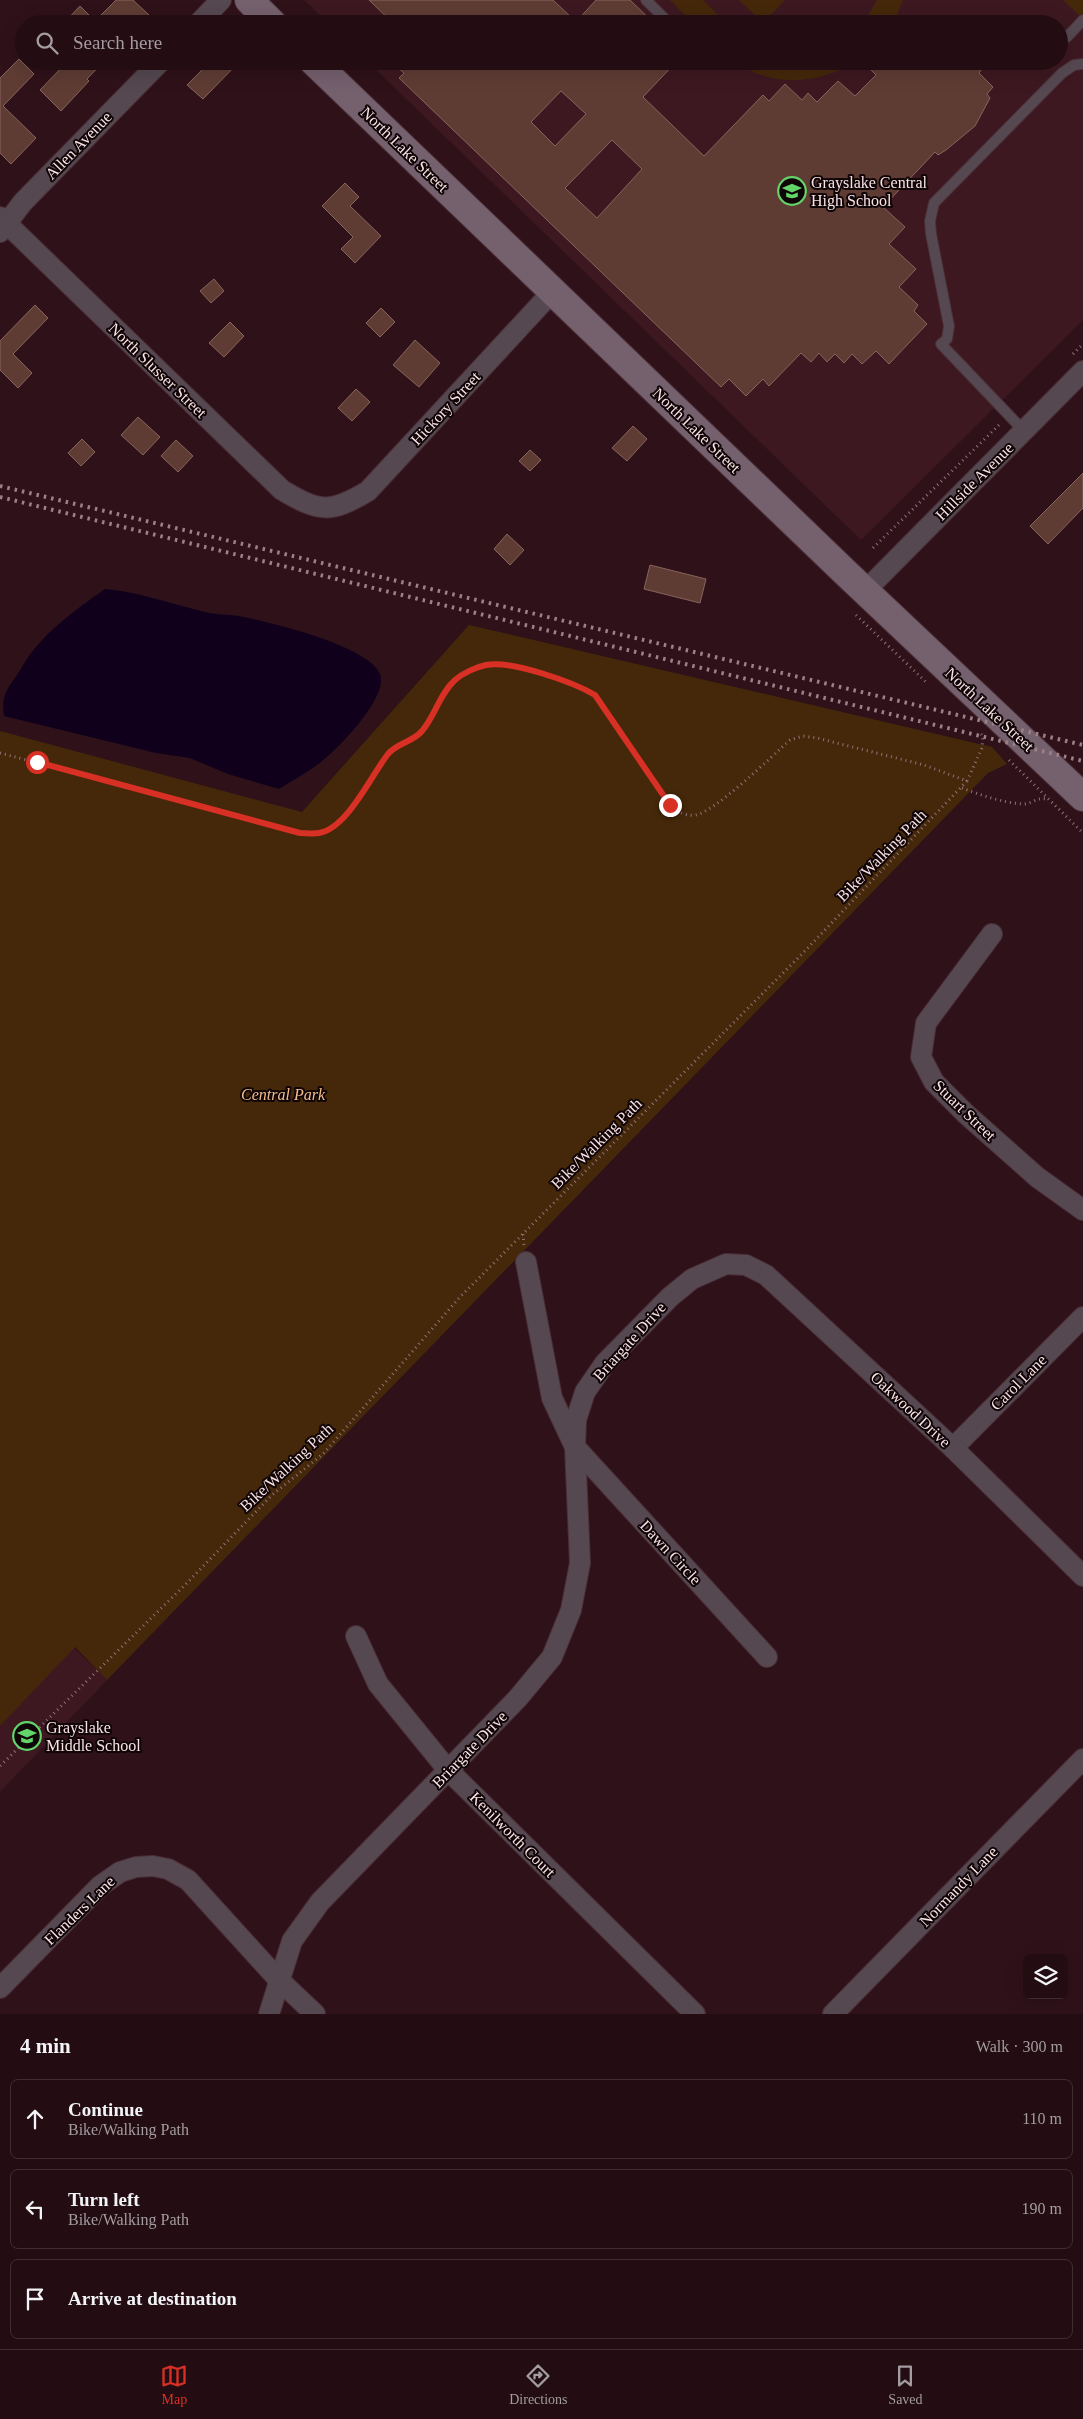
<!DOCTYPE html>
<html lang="en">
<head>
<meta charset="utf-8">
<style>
  :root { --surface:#230d13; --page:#2b161c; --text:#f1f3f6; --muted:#a39ca0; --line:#402d33; --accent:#d93025 }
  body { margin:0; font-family:Georgia,serif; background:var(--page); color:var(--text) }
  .controls { position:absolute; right:15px; bottom:15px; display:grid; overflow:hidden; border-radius:8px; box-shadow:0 5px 20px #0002 }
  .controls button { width:45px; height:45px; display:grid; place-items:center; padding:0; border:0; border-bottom:1px solid var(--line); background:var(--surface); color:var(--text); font:25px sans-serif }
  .stop { position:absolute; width:15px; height:15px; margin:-11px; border:4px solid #d93025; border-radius:50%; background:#fff }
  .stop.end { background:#d93025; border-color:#fff; box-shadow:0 1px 5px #0008 }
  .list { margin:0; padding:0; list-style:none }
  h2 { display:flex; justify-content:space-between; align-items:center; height:65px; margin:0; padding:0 20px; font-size:21px }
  h2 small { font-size:16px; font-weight:400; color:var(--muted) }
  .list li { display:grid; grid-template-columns:32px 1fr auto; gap:15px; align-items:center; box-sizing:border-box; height:80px; margin:0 10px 10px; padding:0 10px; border:1px solid var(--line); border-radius:8px }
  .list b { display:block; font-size:19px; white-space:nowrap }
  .list p { margin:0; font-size:16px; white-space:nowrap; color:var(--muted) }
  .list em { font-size:16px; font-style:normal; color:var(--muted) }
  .icon { flex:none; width:28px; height:28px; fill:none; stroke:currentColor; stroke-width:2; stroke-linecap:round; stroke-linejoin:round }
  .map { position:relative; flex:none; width:1083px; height:2014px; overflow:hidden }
  .search { position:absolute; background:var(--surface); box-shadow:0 5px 20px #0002; left:15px; right:15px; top:15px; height:55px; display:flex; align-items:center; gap:12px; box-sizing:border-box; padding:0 18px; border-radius:28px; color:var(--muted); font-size:19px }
  .sheet { height:335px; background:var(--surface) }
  nav { display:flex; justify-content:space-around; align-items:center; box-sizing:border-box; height:70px; border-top:1px solid var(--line); background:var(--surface); font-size:14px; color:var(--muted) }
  nav a { display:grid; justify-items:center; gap:2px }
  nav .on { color:var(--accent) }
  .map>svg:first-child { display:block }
  .built { fill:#3d1821 }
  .green { fill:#45280a }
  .water { fill:#10001b }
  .building { fill:#5e3c34; stroke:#88645b; fill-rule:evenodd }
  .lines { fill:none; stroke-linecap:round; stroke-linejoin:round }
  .lane-casing { stroke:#4b2e36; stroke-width:12 }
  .street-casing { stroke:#4b2e36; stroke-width:22 }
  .secondary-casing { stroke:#4b2e36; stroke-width:30 }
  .path { stroke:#8f747a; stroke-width:3; stroke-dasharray:1 4; stroke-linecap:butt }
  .lane { stroke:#554851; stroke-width:10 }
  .street { stroke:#554851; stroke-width:20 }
  .secondary { stroke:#75606e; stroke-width:28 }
  .rail { stroke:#9c8288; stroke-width:4; stroke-dasharray:2.5 5; stroke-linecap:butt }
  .route { stroke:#d93025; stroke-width:6 }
  .labels { text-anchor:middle; stroke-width:4; stroke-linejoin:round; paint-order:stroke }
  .street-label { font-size:16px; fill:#f9e2e6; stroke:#0f0406 }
  .poi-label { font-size:16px; fill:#f9e2e6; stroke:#0f0406; text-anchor:start }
  .park-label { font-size:16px; font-style:italic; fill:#f3bc8c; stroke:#0f0406 }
</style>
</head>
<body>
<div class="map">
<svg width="1083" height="2014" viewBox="0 0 1083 2014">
  <rect width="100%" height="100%" fill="#2f1119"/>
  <!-- built -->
  <g class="built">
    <polygon points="304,0 1083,0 1083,320 861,540 367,61 1059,61 1059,24 329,24"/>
    <polygon points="0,1576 107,1680 0,1792"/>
  </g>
  <!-- green -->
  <g class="green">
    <polygon points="670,0 703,0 727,24 694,24"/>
    <polygon points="739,0 785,0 763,23"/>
    <polygon points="877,0 903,0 893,24 863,24"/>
    <polygon points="1063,0 1083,0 1083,13 1080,16"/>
    <path d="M735 61H858C819 84 772 89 735 61Z"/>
    <polygon points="469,625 992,747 1007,764 988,773 107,1680 75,1647 0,1726 0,731 302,812"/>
  </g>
  <!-- water -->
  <path class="water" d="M105 589C140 592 171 604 205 612 216 615 227 614 239 616 268 622 368 645 380 674 389 697 338 749 321 762 308 772 293 780 279 789L228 774 190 758 156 753 4 716C0 691 12 685 22 667 41 634 74 611 105 589Z"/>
  <!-- building -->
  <g class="building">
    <polygon points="116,0 133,0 150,16 142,24 63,24 80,6 95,21"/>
    <polygon points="369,0 553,0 576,22 596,0 630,0 655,24 394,24"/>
    <polygon points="19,59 34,74 3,106 36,138 11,164 0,153 0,78"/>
    <polygon points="68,61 104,61 87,79 89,81 61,111 40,90"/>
    <polygon points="211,61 240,61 203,99 187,85"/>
    <path d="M390 61H677L643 97 704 156 763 95 769 101 785 84 802 100 808 93 817 102 838 81 855 96 876 75 862 61H972L981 70 979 73 993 87 987 94 990 98 975 126 946 150 938 155 935 152 883 207 905 227 889 244 916 269 899 287 918 305 914 311 927 324 889 364 876 351 862 364 852 354 844 363 835 354 827 362 819 353 811 362 801 353 769 386 763 379 746 396 729 379 721 387 399 78 404 73ZM561 91 586 114 555 146 531 122ZM612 140 642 169 597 218 565 188Z"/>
    <polygon points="345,183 359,197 350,206 381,236 355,263 341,249 353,237 322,206"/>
    <polygon points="214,279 224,291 211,303 200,291"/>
    <polygon points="35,305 48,318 13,354 32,373 18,388 0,370 0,341"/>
    <polygon points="381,308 395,322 380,337 366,323"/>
    <polygon points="230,322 244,336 224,357 209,343"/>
    <polygon points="415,340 440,363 419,387 393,365"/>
    <polygon points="356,389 370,402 352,421 338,408"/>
    <polygon points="138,417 160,437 143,455 121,435"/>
    <polygon points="633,426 647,439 627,461 612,448"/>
    <polygon points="82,439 95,452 81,466 68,453"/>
    <polygon points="176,440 193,456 178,472 161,456"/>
    <polygon points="530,450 541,460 530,471 519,461"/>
    <polygon points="1083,473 1083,508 1048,544 1030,526"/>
    <polygon points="507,534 524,550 510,565 494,549"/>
    <polygon points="650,565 706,579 700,603 644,589"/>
  </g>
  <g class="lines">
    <defs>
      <g id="lane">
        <polyline points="646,0 670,24"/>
        <polyline points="1067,37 1083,20"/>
        <polyline points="1024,431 941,344 947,339 949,326 931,234 930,221 934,203 1062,73 1074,65 1083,64"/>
      </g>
      <g id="street">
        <polyline points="198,24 221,0"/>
        <path d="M0 217 282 490C319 512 330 514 368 491L553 291"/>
        <polyline points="0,232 23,202 161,61"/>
        <polyline points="865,591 1083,371"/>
        <polyline points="992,934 926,1023 921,1057 934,1082 966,1114 1037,1177 1083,1210"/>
        <polyline points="526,1262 552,1398 575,1447 767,1657"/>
        <polyline points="953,1448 1083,1317"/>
        <polyline points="356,1636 378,1684 448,1770 695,2014"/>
        <polyline points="0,1988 100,1886 120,1872 136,1867 153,1866 168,1869 188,1880 278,1979 315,2014"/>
        <polyline points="269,2014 292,1941 320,1902 518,1698 552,1657 571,1610 580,1563 575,1447 576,1420 585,1392 605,1363 670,1297 692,1279 726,1264 746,1265 766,1275 953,1448 1083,1576"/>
        <polyline points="833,2014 1083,1759"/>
      </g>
      <g id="secondary">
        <polyline points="249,0 273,24"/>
        <polyline points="313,61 848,575 1083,797"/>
      </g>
    </defs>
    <!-- lane casing -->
    <use href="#lane" class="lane-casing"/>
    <!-- street casing -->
    <use href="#street" class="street-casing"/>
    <!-- secondary casing -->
    <use href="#secondary" class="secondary-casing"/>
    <!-- path -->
    <g class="path">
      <polyline points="1073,354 1083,344"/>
      <polyline points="873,548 1000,424"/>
      <polyline points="856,615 927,683"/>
      <path d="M0 753 300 833C306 833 313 834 319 833 347 829 372 774 388 754 397 743 413 742 422 731 435 716 440 693 455 680 463 673 476 667 486 665 511 660 573 682 595 695L670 805C678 812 684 816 695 815 714 813 772 756 790 740L803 736 817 738 924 765 967 781 801 955 459 1298 323 1454 272 1495 184 1586 0 1766"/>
      <polyline points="1009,760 1083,833"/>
      <polyline points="967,781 982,748 983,736 979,732"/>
      <path d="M962 788C980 795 1004 803 1023 804 1032 804 1037 797 1046 799"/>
      <polyline points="523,1234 524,1246"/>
    </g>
    <!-- lane -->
    <use href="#lane" class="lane"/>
    <!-- street -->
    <use href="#street" class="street"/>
    <!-- secondary -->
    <use href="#secondary" class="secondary"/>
    <!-- rail -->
    <g class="rail">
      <polyline points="0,486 1083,745"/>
      <polyline points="0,497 1083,761"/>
    </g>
  </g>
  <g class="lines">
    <!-- route -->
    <path class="route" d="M37 762 300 833C306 833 313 834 319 833 347 829 372 774 388 754 397 743 413 742 422 731 435 716 440 693 455 680 463 673 476 667 486 665 511 660 573 682 595 695L670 805"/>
  </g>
  <!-- icons -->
  <defs>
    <symbol id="school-ring" viewBox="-11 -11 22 22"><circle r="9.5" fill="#0f0406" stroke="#62d469" stroke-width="1.5"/><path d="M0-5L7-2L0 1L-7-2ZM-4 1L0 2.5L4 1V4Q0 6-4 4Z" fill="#62d469"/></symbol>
  </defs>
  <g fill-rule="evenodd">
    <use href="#school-ring" x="776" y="175" width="32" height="32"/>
    <use href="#school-ring" x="11" y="1720" width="32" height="32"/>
  </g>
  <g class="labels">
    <!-- street labels -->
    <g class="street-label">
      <text transform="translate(78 145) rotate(-46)" y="6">Allen Avenue</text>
      <text transform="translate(405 149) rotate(44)" y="6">North Lake Street</text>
      <text transform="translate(158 370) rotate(44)" y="6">North Slusser Street</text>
      <text transform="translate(445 408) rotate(-47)" y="6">Hickory Street</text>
      <text transform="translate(697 430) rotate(44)" y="6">North Lake Street</text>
      <text transform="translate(974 481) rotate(-45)" y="6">Hillside Avenue</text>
      <text transform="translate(990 709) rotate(43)" y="6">North Lake Street</text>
      <text transform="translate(881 855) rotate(-46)" y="6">Bike/Walking Path</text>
      <text transform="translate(965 1110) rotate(44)" y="6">Stuart Street</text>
      <text transform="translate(596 1143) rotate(-45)" y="6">Bike/Walking Path</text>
      <text transform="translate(629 1341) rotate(-48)" y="6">Briargate Drive</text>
      <text transform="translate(1018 1382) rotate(-45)" y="6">Carol Lane</text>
      <text transform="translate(911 1409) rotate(43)" y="6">Oakwood Drive</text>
      <text transform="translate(286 1467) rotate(-43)" y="6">Bike/Walking Path</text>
      <text transform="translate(671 1552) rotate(47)" y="6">Dawn Circle</text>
      <text transform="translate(469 1749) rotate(-46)" y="6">Briargate Drive</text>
      <text transform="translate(513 1834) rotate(45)" y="6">Kenilworth Court</text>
      <text transform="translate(958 1886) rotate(-46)" y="6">Normandy Lane</text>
      <text transform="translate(79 1910) rotate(-44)" y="6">Flanders Lane</text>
    </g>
    <!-- poi labels -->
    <g class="poi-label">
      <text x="811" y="188">Grayslake Central<tspan x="811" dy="18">High School</tspan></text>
      <text x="46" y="1733">Grayslake<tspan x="46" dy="18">Middle School</tspan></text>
    </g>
    <!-- park labels -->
    <g class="park-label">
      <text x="283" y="1100">Central Park</text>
    </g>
  </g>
</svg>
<div class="controls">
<button><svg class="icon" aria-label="layers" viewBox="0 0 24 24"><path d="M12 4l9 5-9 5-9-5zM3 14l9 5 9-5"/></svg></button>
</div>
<div class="stop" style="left:37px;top:762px"></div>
<div class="stop end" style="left:670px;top:805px"></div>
<div class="search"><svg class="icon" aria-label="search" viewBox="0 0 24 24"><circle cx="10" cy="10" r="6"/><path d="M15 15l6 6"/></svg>Search here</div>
</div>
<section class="sheet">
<h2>4 min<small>Walk · 300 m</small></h2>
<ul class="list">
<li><svg class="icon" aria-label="ahead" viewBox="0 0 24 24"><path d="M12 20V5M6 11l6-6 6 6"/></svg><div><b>Continue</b><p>Bike/Walking Path</p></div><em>110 m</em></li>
<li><svg class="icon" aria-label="left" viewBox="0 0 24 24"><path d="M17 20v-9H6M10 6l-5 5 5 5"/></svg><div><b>Turn left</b><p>Bike/Walking Path</p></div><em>190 m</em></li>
<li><svg class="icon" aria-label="arrive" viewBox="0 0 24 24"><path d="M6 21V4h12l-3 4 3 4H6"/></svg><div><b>Arrive at destination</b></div></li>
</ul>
</section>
<nav>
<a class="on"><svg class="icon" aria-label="map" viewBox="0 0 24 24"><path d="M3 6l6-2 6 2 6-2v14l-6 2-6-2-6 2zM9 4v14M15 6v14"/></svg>Map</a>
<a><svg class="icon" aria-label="directions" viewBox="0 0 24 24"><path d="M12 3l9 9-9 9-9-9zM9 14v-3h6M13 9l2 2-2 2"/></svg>Directions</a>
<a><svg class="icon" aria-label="saved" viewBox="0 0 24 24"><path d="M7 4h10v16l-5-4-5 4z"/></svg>Saved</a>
</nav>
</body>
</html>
